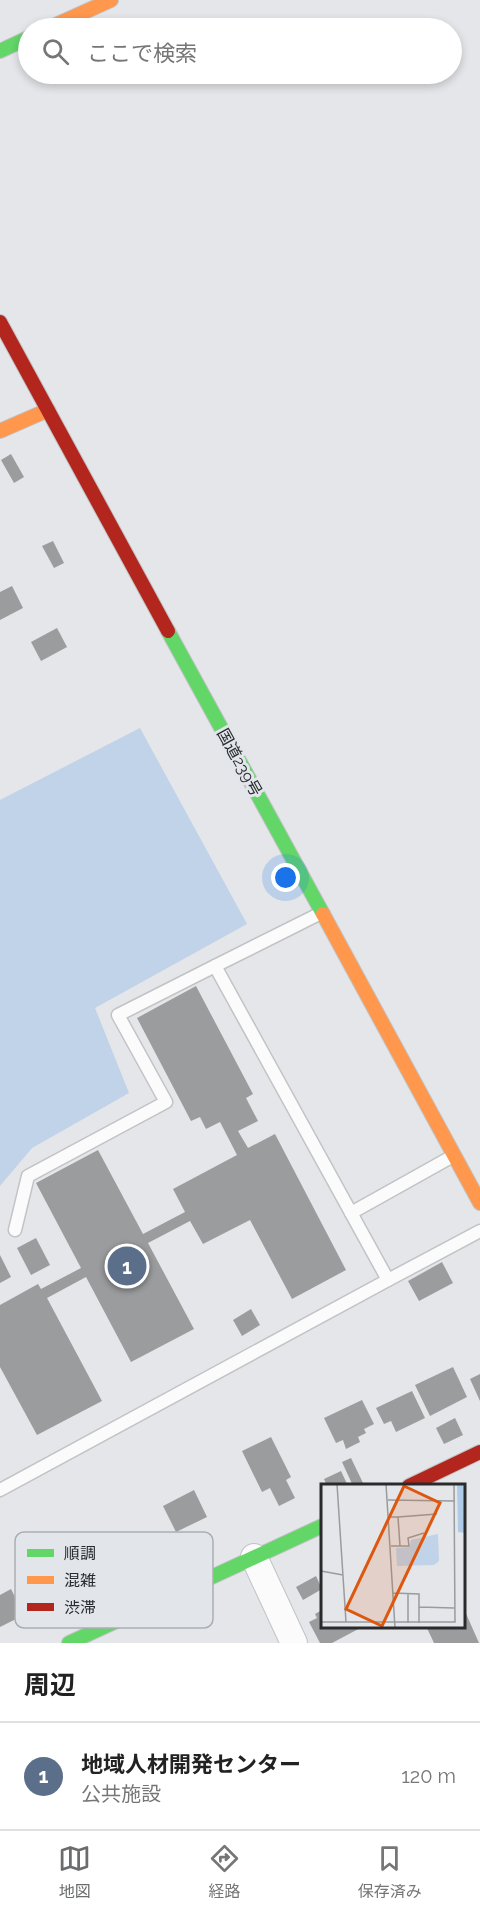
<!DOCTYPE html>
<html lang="ja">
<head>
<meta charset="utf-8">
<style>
  :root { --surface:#fff; --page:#f2f2f2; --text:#222; --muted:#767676; --line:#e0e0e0; --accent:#6a6c6e }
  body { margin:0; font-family:Raleway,"Noto Sans JP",sans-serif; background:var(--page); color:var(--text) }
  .you { position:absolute; left:286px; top:878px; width:21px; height:21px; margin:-15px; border:4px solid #fff; border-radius:50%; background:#1a73e8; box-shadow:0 0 0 9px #1a73e833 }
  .badge { display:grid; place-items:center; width:39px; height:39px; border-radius:50%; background:var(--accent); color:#fff; font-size:20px; font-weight:700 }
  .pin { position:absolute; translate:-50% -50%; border:3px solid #fff; box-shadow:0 2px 6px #0006 }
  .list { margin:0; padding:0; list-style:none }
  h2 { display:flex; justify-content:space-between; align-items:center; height:78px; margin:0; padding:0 24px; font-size:26px }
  h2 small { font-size:20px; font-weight:400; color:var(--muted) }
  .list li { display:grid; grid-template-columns:39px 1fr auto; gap:18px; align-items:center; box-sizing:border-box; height:108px; padding:0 24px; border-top:2px solid var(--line) }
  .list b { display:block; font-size:22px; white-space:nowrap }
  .list p { margin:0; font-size:20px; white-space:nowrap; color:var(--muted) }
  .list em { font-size:20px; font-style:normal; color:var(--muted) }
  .icon { flex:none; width:33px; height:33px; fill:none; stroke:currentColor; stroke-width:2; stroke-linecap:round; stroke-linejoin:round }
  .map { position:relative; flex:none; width:480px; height:1643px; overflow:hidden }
  .search { position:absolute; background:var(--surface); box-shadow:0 3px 9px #0003; left:18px; right:18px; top:18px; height:66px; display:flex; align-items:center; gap:15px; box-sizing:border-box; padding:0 21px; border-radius:33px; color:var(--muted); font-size:22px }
  .sheet { height:186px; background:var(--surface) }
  nav { display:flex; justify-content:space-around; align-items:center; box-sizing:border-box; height:84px; border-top:2px solid var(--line); background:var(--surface); font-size:16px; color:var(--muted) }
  nav a { display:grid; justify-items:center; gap:3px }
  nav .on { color:var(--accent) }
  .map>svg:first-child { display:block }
  .green { fill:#c0d3e8 }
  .building { fill:#9b9c9e }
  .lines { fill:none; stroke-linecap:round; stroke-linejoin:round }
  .lane-casing { stroke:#c1c3c5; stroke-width:15 }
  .street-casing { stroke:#c1c3c5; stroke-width:28 }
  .fast-casing { stroke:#c1c3c5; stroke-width:16 }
  .slow-casing { stroke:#c1c3c5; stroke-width:16 }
  .jam-casing { stroke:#c1c3c5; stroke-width:16 }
  .lane { stroke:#fbfbfc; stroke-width:12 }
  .street { stroke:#fbfbfc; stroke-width:26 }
  .fast { stroke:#63d668; stroke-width:14 }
  .slow { stroke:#ff974d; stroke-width:14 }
  .jam { stroke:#b3261e; stroke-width:14 }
  .labels { text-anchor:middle; stroke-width:6; stroke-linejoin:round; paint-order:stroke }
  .street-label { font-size:16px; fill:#282a2c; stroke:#e2e6eb }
  .inset-road { fill:none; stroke:#999b9d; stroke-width:1.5 }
  .view { fill:#de570e; fill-opacity:0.15; stroke:#de570e; stroke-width:3 }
  .inset-edge { fill:none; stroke:#282a2c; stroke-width:3 }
  .key { fill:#e2e6eb; stroke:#aaaeb2; stroke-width:1.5 }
  .key-label { font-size:16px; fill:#282a2c }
</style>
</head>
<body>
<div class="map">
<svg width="480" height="1643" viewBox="0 0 480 1643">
  <rect width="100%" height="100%" fill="#e4e6e9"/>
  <!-- green -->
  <polygon class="green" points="140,728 247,924 95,1008 129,1093 32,1148 0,1186 0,800"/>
  <!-- building -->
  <g class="building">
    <polygon points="11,454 24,477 14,483 1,460"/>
    <polygon points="53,541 64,563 54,568 42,546"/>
    <polygon points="12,586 23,608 0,620 0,592"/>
    <polygon points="57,628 67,647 41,661 31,642"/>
    <polygon points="196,986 253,1094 246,1098 258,1121 238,1131 248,1148 275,1134 346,1270 292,1299 250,1220 203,1244 190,1221 148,1243 194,1329 131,1362 86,1277 47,1298 102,1401 37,1435 0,1367 0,1305 38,1284 41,1289 81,1268 36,1183 98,1150 143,1234 185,1212 173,1189 237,1155 220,1122 206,1129 200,1117 191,1121 137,1018"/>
    <polygon points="36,1238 50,1265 31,1275 17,1248"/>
    <polygon points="0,1255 11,1277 0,1283"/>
    <polygon points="442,1262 453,1283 419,1301 408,1281"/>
    <polygon points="251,1309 260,1325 242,1336 233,1320"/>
    <polygon points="453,1367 467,1397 430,1416 415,1385"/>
    <polygon points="480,1374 480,1401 470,1379"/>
    <polygon points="412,1391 425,1418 396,1432 391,1421 384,1424 376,1408"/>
    <polygon points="362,1400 374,1424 364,1429 366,1433 358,1437 360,1442 346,1449 343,1440 336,1443 324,1418"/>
    <polygon points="455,1418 463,1435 444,1444 436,1428"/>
    <polygon points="271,1437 291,1477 286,1480 295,1498 279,1506 270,1488 262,1492 242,1451"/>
    <polygon points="351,1458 363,1483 357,1486 353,1486 342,1462"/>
    <polygon points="341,1471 348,1486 327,1486 324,1479"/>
    <polygon points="194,1490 207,1517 176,1532 163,1506"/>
    <polygon points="316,1576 322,1589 303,1600 296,1587"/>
    <polygon points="11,1589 24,1615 0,1627 0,1595"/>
    <polygon points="464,1609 479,1643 434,1643 426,1626 464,1626"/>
    <polygon points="322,1610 322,1626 364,1626 332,1643 320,1643 309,1622 317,1618 315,1614"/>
  </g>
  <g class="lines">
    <defs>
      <g id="lane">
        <polyline points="321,913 215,966 388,1280 480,1231"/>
        <polyline points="351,1213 453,1156"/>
        <polyline points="15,1230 28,1176 166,1102 118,1015 215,966"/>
        <polyline points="0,1490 388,1280"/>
      </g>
      <polyline id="street" points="254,1557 294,1643"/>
      <g id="fast">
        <polyline points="0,51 28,38"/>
        <polyline points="168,631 323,914"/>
        <polyline points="69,1643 322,1526"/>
      </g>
      <g id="slow">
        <polyline points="49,28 111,0"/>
        <polyline points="0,431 48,410"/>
        <polyline points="323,914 480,1203"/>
      </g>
      <g id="jam">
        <polyline points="0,322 168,631"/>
        <polyline points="409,1486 480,1452"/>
      </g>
    </defs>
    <!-- lane casing -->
    <use href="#lane" class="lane-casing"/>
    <!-- street casing -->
    <use href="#street" class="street-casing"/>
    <!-- fast casing -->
    <use href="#fast" class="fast-casing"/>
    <!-- slow casing -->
    <use href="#slow" class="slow-casing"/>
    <!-- jam casing -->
    <use href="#jam" class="jam-casing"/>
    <!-- lane -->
    <use href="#lane" class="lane"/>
    <!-- street -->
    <use href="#street" class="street"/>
    <!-- fast -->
    <use href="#fast" class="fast"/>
    <!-- slow -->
    <use href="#slow" class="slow"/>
    <!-- jam -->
    <use href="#jam" class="jam"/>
  </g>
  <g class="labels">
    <!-- street labels -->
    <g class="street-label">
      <text transform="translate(240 762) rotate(61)" y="6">国道239号</text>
    </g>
  </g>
  <!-- overview -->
  <g transform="translate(321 1484)">
    <rect width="144" height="144" fill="#e4e6e9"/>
    <path d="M117 50 118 77 113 81 76 82 75 64 89 63 90 56Z" fill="#c0d3e8"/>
    <path d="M136 0H144V49L137 48Z" fill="#b0cbe7"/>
    <path class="inset-road" d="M16 0 25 138M65 0 74 144M67 16 134 17M67 33H77L79 62H70M77 33 116 30M79 62H88L87 54 103 49M0 87 22 91M72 109 98 110V139M87 110V139M98 123 133 124M0 138H134L133 0"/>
    <path class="view" d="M83 2 119 19 61 142 25 125Z"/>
    <rect width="144" height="144" class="inset-edge"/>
  </g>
  <!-- legend -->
  <rect x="15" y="1532" width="198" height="96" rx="9" class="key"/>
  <rect x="27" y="1549" width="27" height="8" fill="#63d668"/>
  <rect x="27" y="1576" width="27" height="8" fill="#ff974d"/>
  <rect x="27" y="1603" width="27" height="8" fill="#b3261e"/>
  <g class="key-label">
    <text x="64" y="1559">順調</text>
    <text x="64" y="1586">混雑</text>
    <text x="64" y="1613">渋滞</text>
  </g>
</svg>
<div class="you"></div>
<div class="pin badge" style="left:127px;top:1266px;background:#5c6f8a">1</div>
<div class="search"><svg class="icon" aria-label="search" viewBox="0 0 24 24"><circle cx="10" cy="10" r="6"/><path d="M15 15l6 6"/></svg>ここで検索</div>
</div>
<section class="sheet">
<h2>周辺<small></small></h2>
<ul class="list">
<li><span class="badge" style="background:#5c6f8a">1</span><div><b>地域人材開発センター</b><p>公共施設</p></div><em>120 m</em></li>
</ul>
</section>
<nav>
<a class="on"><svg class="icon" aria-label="map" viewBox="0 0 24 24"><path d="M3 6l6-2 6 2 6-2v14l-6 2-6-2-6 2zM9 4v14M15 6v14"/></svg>地図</a>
<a><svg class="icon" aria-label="directions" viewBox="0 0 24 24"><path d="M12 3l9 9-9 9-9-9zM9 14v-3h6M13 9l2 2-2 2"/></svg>経路</a>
<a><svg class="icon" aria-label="saved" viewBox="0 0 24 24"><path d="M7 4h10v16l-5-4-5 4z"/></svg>保存済み</a>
</nav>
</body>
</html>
